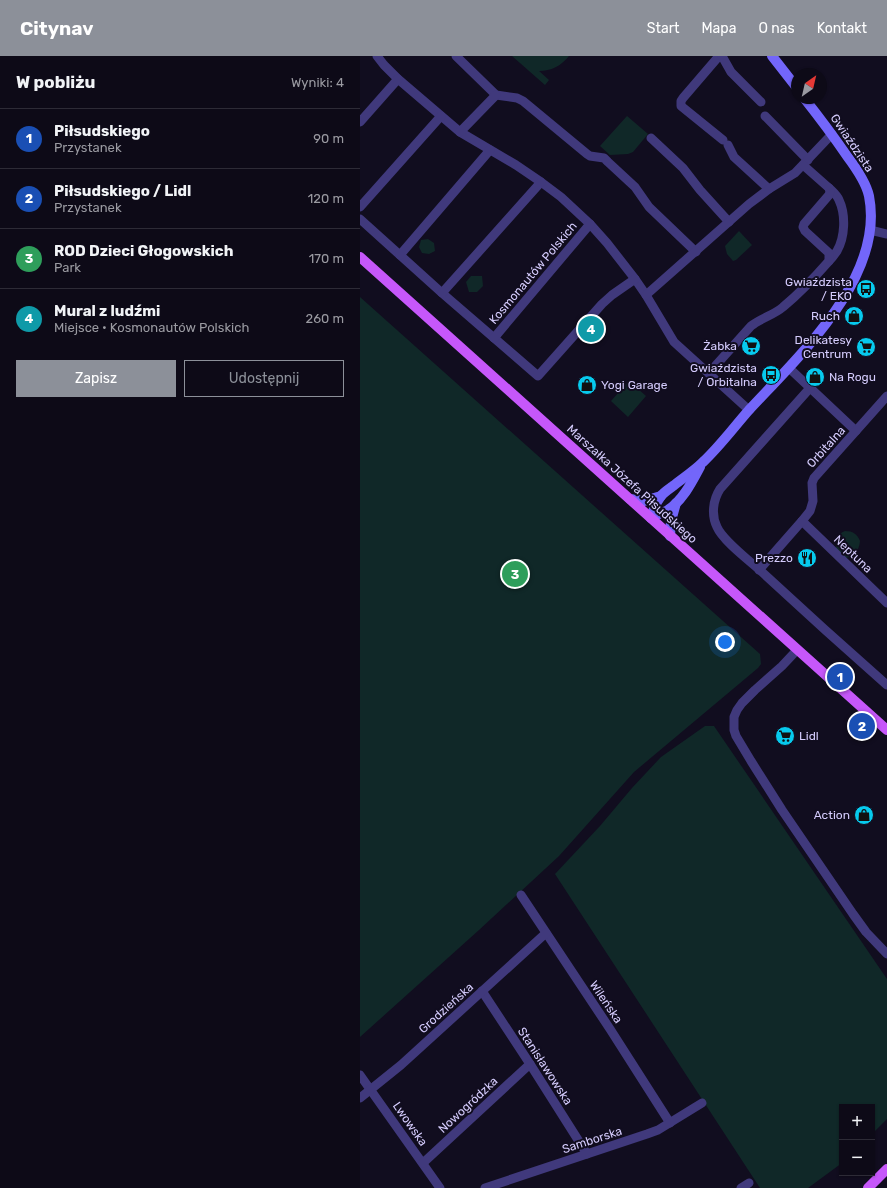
<!DOCTYPE html>
<html lang="pl">
<head>
<meta charset="utf-8">
<style>
  :root { --surface:#0d0a17; --page:#1b1824; --text:#f1f3f6; --muted:#9a9aa1; --line:#2d2b36; --accent:#8c9099 }
  body { margin:0; font-family:Rubik,sans-serif; background:var(--page); color:var(--text) }
  .controls { position:absolute; right:12px; bottom:12px; display:grid; overflow:hidden; border-radius:0px; box-shadow:0 1px 3px #0004 }
  .controls button { width:36px; height:36px; display:grid; place-items:center; padding:0; border:0; border-bottom:1px solid var(--line); background:var(--surface); color:var(--text); font:20px sans-serif }
  .compass { position:absolute; left:431px; top:12px; width:36px; height:36px; border-radius:50%; background:var(--surface); box-shadow:0 1px 3px #0004; rotate:34deg }
  .you { position:absolute; left:365px; top:586px; width:14px; height:14px; margin:-10px; border:3px solid #fff; border-radius:50%; background:#1a73e8; box-shadow:0 0 0 6px #1a73e833 }
  .badge { display:grid; place-items:center; width:26px; height:26px; border-radius:50%; background:var(--accent); color:#fff; font-size:13px; font-weight:700 }
  .pin { position:absolute; translate:-50% -50%; border:2px solid #fff; box-shadow:0 1px 4px #0006 }
  .list { margin:0; padding:0; list-style:none }
  h2 { display:flex; justify-content:space-between; align-items:center; height:52px; margin:0; padding:0 16px; font-size:17px }
  h2 small { font-size:13px; font-weight:400; color:var(--muted) }
  .list li { display:grid; grid-template-columns:26px 1fr auto; gap:12px; align-items:center; box-sizing:border-box; height:60px; padding:0 16px; border-top:1px solid var(--line) }
  .list b { display:block; font-size:15px; white-space:nowrap }
  .list p { margin:0; font-size:13px; white-space:nowrap; color:var(--muted) }
  .list em { font-size:13px; font-style:normal; color:var(--muted) }
  .actions { display:flex; gap:8px; padding:12px 16px }
  .actions a { flex:1; padding:9px 0; border:1px solid var(--accent); border-radius:0px; text-align:center; font-size:14px; color:var(--accent) }
  .actions .main { background:var(--accent); color:#fff }
  .map { position:relative; flex:none; width:527px; height:1132px; overflow:hidden }
  header { display:flex; align-items:center; gap:24px; box-sizing:border-box; height:56px; padding:0 20px; background:var(--accent); color:#fff }
  header strong { font-size:19px }
  nav { display:flex; gap:22px; margin-inline-start:auto; font-size:14px }
  main { display:flex }
  aside { flex:1; background:var(--surface) }
  .map>svg:first-child { display:block }
  .green { fill:#102828 }
  .lines { fill:none; stroke-linecap:round; stroke-linejoin:round }
  .street { stroke:#40397c; stroke-width:9 }
  .secondary { stroke:#7366fa; stroke-width:10 }
  .primary { stroke:#c657fa; stroke-width:10 }
  .labels { text-anchor:middle; stroke-width:4; stroke-linejoin:round; paint-order:stroke }
  .street-label { font-size:12px; fill:#d5ccfd; stroke:#110d1f }
  .poi-label { font-size:12px; fill:#d5ccfd; stroke:#110d1f; text-anchor:end }
</style>
</head>
<body>
<header>
<strong>Citynav</strong>
<nav><a>Start</a><a>Mapa</a><a>O nas</a><a>Kontakt</a></nav>
</header>
<main>
<aside>
<h2>W pobliżu<small>Wyniki: 4</small></h2>
<ul class="list">
<li><span class="badge" style="background:#1a4fb4">1</span><div><b>Piłsudskiego</b><p>Przystanek</p></div><em>90 m</em></li>
<li><span class="badge" style="background:#1a4fb4">2</span><div><b>Piłsudskiego / Lidl</b><p>Przystanek</p></div><em>120 m</em></li>
<li><span class="badge" style="background:#2e9e5b">3</span><div><b>ROD Dzieci Głogowskich</b><p>Park</p></div><em>170 m</em></li>
<li><span class="badge" style="background:#0f9aa8">4</span><div><b>Mural z ludźmi</b><p>Miejsce · Kosmonautów Polskich</p></div><em>260 m</em></li>
</ul>
<div class="actions"><a class="main">Zapisz</a><a>Udostępnij</a></div>
</aside>
<div class="map">
<svg width="527" height="1132" viewBox="0 0 527 1132">
  <rect width="100%" height="100%" fill="#110d1f"/>
  <!-- green -->
  <g class="green">
    <path d="M152 0H209C201 10 191 15 179 15L189 24 185 29Z"/>
    <polygon points="267,60 288,78 273,96 268,98 250,99 240,90"/>
    <polygon points="379,175 392,189 376,204 373,205 367,198 365,190"/>
    <polygon points="68,183 74,187 75,195 69,198 62,197 59,191 61,184"/>
    <polygon points="111,220 122,220 123,230 117,236 109,236 106,226"/>
    <polygon points="0,241 400,598 401,608 398,612 274,716 199,800 119,874 0,981"/>
    <polygon points="269,325 286,340 268,361 251,345"/>
    <path d="M485 475C493 475 497 478 500 485 499 496 493 502 483 502L476 493C475 485 477 478 485 475Z"/>
    <polygon points="345,670 354,670 527,923 527,1063 512,1078 512,1051 482,1051 482,1107 448,1132 400,1132 195,818 240,770 272,732 301,701"/>
  </g>
  <g class="lines">
    <!-- street -->
    <g class="street">
      <polyline points="17,0 24,9 38,23 100,76 156,109 181,126 201,141 230,168 247,187 275,223 286,239 314,286 389,354"/>
      <polyline points="96,0 136,39 157,42 163,45 227,98 230,100 244,102 248,106 275,131 289,151 336,196"/>
      <polyline points="359,0 323,42 321,45 321,50 363,84"/>
      <polyline points="362,0 371,16 401,46"/>
      <polyline points="405,60 448,104"/>
      <polyline points="0,66 38,23"/>
      <polyline points="100,76 136,39"/>
      <polyline points="291,82 323,112 340,134 369,166"/>
      <polyline points="368,89 374,101 409,133"/>
      <path d="M469 132C473 136 477 139 479 144 486 159 485 181 477 195 475 198 472 202 469 205"/>
      <polyline points="0,151 81,60"/>
      <polyline points="0,163 82,237 178,320 242,248 252,239 275,223"/>
      <polyline points="510,174 527,178"/>
      <polyline points="40,199 130,94"/>
      <polyline points="82,237 181,126"/>
      <polyline points="286,239 389,148 409,133 435,117 472,78"/>
      <polyline points="134,282 230,168"/>
      <polyline points="429,312 496,375"/>
      <path d="M349 317 391 270C401 262 414 259 423 251 440 237 455 221 469 205V197L445 175 443 171 444 168 469 139 470 136 469 132 443 109"/>
      <path d="M450 332 360 433C353 444 351 459 357 471 363 485 390 505 402 516 443 554 485 592 527 629"/>
      <polyline points="442,465 527,547"/>
      <polyline points="399,514 442,465 450,455 453,445 452,427 454,422 527,340"/>
      <polyline points="437,594 422,610 395,634 382,647 377,654 374,661 374,674 376,680 391,705 422,754 493,858 506,876 527,898"/>
      <polyline points="161,839 250,973 310,1067"/>
      <polyline points="122,935 170,1008 227,1098"/>
      <polyline points="0,1019 80,1132"/>
      <polyline points="0,1042 41,1009 186,877"/>
      <polyline points="63,1107 170,1008"/>
      <polyline points="125,1132 287,1078 298,1074 342,1047"/>
      <polyline points="381,1132 389,1127"/>
    </g>
    <!-- secondary -->
    <g class="secondary">
      <polyline points="412,0 437,32"/>
      <polyline points="270,443 284,445 301,440"/>
      <path d="M291 462C293 455 296 446 301 440 304 436 309 433 313 430 323 422 334 415 343 406 360 390 374 371 389 354 439 300 525 221 509 140 506 126 496 112 487 100 474 81 459 61 444 42"/>
      <path d="M291 462C296 459 303 457 308 454 323 444 332 426 340 411"/>
      <polyline points="310,480 311,465 316,447"/>
    </g>
    <!-- primary -->
    <g class="primary">
      <polyline points="0,201 527,674"/>
      <polyline points="508,1132 527,1113"/>
    </g>
  </g>
  <!-- icons -->
  <defs>
    <symbol id="bus-disc" viewBox="-11 -11 22 22"><circle r="9.5" fill="#07caee" stroke="#110d1f"/><path d="M-5-6H5V4H4V6H2V4H-2V6H-4V4H-5ZM-3.5-4V0h7V-4ZM-3.5 1.2v1.5H-2V1.2ZM2 1.2v1.5H3.5V1.2Z" fill="#111"/></symbol>
    <symbol id="shop-disc" viewBox="-11 -11 22 22"><circle r="9.5" fill="#07caee" stroke="#110d1f"/><path d="M-5-2.5h2.3a2.7 3.5 0 0 1 5.4 0H5L5.5 6h-11ZM-1.5-2.5h3a1.5 2.3 0 0 0-3 0Z" fill="#111"/></symbol>
    <symbol id="supermarket-disc" viewBox="-11 -11 22 22"><circle r="9.5" fill="#07caee" stroke="#110d1f"/><path d="M-6-5.5h2.5l.6 2H6L4.5 2H-2.5L-4.4-4H-6ZM-1.5 3.2a1.3 1.3 0 1 0 .1 0ZM3 3.2a1.3 1.3 0 1 0 .1 0Z" fill="#111"/></symbol>
    <symbol id="restaurant-disc" viewBox="-11 -11 22 22"><circle r="9.5" fill="#07caee" stroke="#110d1f"/><path d="M-5-6h1v4h1v-4h1v4h1v-4h1v5L-1.5 .5V6h-2V.5L-5-1ZM5-6V6H3V1.5H1.5Q1.5-4 5-6Z" fill="#111"/></symbol>
  </defs>
  <g fill-rule="evenodd">
    <use href="#bus-disc" x="495" y="222" width="22" height="22"/>
    <use href="#shop-disc" x="483" y="249" width="22" height="22"/>
    <use href="#supermarket-disc" x="380" y="279" width="22" height="22"/>
    <use href="#supermarket-disc" x="495" y="280" width="22" height="22"/>
    <use href="#bus-disc" x="400" y="308" width="22" height="22"/>
    <use href="#shop-disc" x="444" y="310" width="22" height="22"/>
    <use href="#shop-disc" x="216" y="318" width="22" height="22"/>
    <use href="#restaurant-disc" x="436" y="491" width="22" height="22"/>
    <use href="#supermarket-disc" x="414" y="669" width="22" height="22"/>
    <use href="#shop-disc" x="493" y="748" width="22" height="22"/>
  </g>
  <g class="labels">
    <!-- street labels -->
    <g class="street-label">
      <text transform="translate(492 87) rotate(56)" y="4">Gwiaździsta</text>
      <text transform="translate(173 217) rotate(-50)" y="4">Kosmonautów Polskich</text>
      <text transform="translate(466 391) rotate(-48)" y="4">Orbitalna</text>
      <text transform="translate(272 428) rotate(42)" y="4">Marszałka Józefa Piłsudskiego</text>
      <text transform="translate(493 498) rotate(44)" y="4">Neptuna</text>
      <text transform="translate(246 946) rotate(56)" y="4">Wileńska</text>
      <text transform="translate(86 952) rotate(-42)" y="4">Grodzieńska</text>
      <text transform="translate(185 1010) rotate(57)" y="4">Stanisławowska</text>
      <text transform="translate(108 1049) rotate(-43)" y="4">Nowogródzka</text>
      <text transform="translate(50 1068) rotate(55)" y="4">Lwowska</text>
      <text transform="translate(232 1084) rotate(-18)" y="4">Samborska</text>
    </g>
    <!-- poi labels -->
    <g class="poi-label">
      <text x="492" y="230">Gwiaździsta<tspan x="492" dy="14">/ EKO</tspan></text>
      <text x="480" y="264">Ruch</text>
      <text x="492" y="288">Delikatesy<tspan x="492" dy="14">Centrum</tspan></text>
      <text x="377" y="294">Żabka</text>
      <text x="397" y="316">Gwiaździsta<tspan x="397" dy="14">/ Orbitalna</tspan></text>
      <text x="469" y="325" text-anchor="start">Na Rogu</text>
      <text x="241" y="333" text-anchor="start">Yogi Garage</text>
      <text x="433" y="506">Prezzo</text>
      <text x="439" y="684" text-anchor="start">Lidl</text>
      <text x="490" y="763">Action</text>
    </g>
  </g>
</svg>
<div class="controls">
<button>+</button>
<button>−</button>
</div>
<svg class="compass" viewBox="-18 -18 36 36"><path d="M0-13l5 13h-10z" fill="#e53935"/><path d="M0 13l5-13h-10z" fill="#9a9aa1"/></svg>
<div class="you"></div>
<div class="pin badge" style="left:480px;top:621px;background:#1a4fb4">1</div>
<div class="pin badge" style="left:502px;top:670px;background:#1a4fb4">2</div>
<div class="pin badge" style="left:155px;top:518px;background:#2e9e5b">3</div>
<div class="pin badge" style="left:231px;top:273px;background:#0f9aa8">4</div>
</div>
</main>
</body>
</html>
